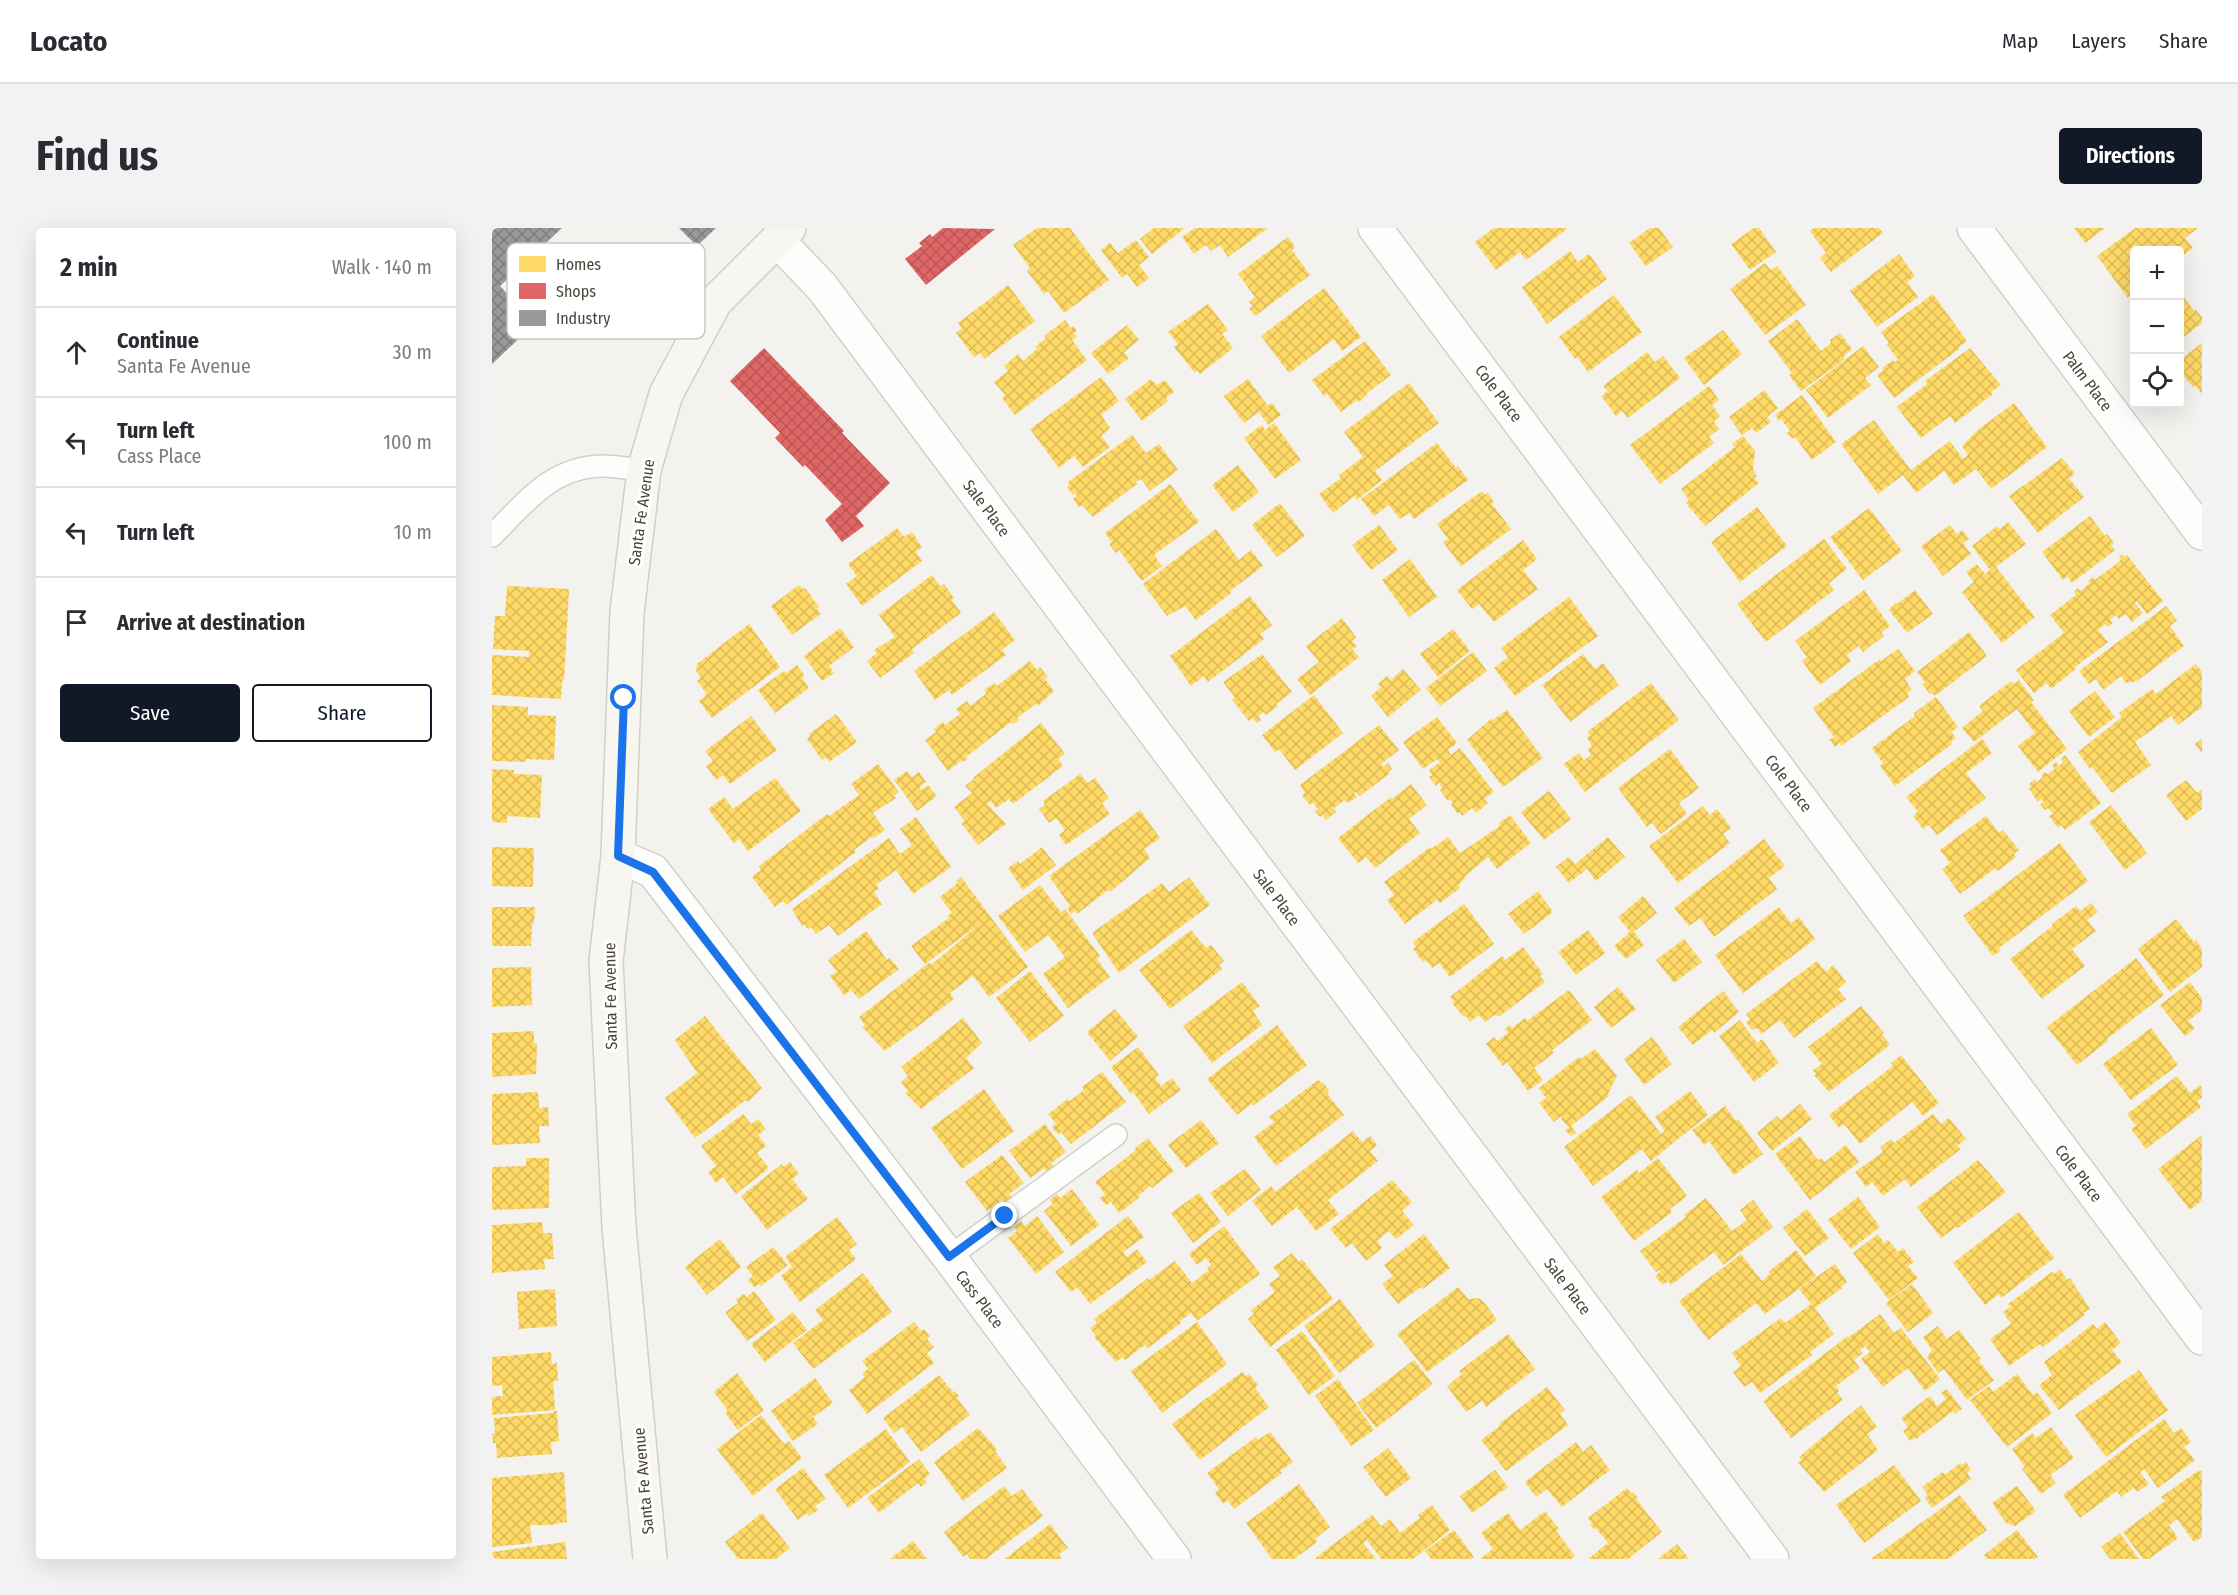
<!DOCTYPE html>
<html lang="en">
<head>
<meta charset="utf-8">
<style>
  :root { --surface:#fff; --page:#f2f2f3; --text:#2b2b33; --muted:#7c7c81; --line:#e1e1e2; --accent:#111827 }
  body { margin:0; font-family:"Fira Sans Condensed",sans-serif; background:var(--page); color:var(--text) }
  .controls { position:absolute; right:18px; top:18px; display:grid; overflow:hidden; border-radius:6px; box-shadow:0 6px 24px #0002 }
  .controls button { width:54px; height:54px; display:grid; place-items:center; padding:0; border:0; border-bottom:2px solid var(--line); background:var(--surface); color:var(--text); font:30px sans-serif }
  .stop { position:absolute; width:18px; height:18px; margin:-14px; border:4px solid #1a73e8; border-radius:50%; background:#fff }
  .stop.end { background:#1a73e8; border-color:#fff; box-shadow:0 2px 6px #0008 }
  .list { margin:0; padding:0; list-style:none }
  h2 { display:flex; justify-content:space-between; align-items:center; height:78px; margin:0; padding:0 24px; font-size:26px }
  h2 small { font-size:20px; font-weight:400; color:var(--muted) }
  .list li { display:grid; grid-template-columns:39px 1fr auto; gap:18px; align-items:center; box-sizing:border-box; height:90px; padding:0 24px; border-top:2px solid var(--line) }
  .list b { display:block; font-size:22px; white-space:nowrap }
  .list p { margin:0; font-size:20px; white-space:nowrap; color:var(--muted) }
  .list em { font-size:20px; font-style:normal; color:var(--muted) }
  .actions { display:flex; gap:12px; padding:18px 24px }
  .actions a { flex:1; padding:14px 0; border:2px solid var(--accent); border-radius:6px; text-align:center; font-size:21px; color:var(--accent) }
  .actions .main { background:var(--accent); color:#fff }
  .icon { flex:none; width:33px; height:33px; fill:none; stroke:currentColor; stroke-width:2; stroke-linecap:round; stroke-linejoin:round }
  .map { position:relative; flex:none; width:1710px; height:1331px; overflow:hidden; border-radius:6px }
  header { display:flex; align-items:center; gap:36px; box-sizing:border-box; height:84px; padding:0 30px; background:var(--surface); border-bottom:2px solid var(--line) }
  header strong { font-size:28px }
  nav { display:flex; gap:33px; margin-inline-start:auto; font-size:21px }
  .intro { display:flex; align-items:center; justify-content:space-between; box-sizing:border-box; height:144px; padding:0 36px }
  h1 { margin:0; font-size:42px }
  .button { padding:15px 27px; border-radius:6px; background:var(--accent); color:#fff; font-size:21px; font-weight:700 }
  main { display:flex; gap:36px; padding:0 36px }
  aside { flex:1; background:var(--surface); border-radius:6px; box-shadow:0 6px 24px #0002 }
  .map>svg:first-child { display:block }
  .homes { fill:url(#homes-cross-hatch) }
  .shops { fill:url(#shops-cross-hatch) }
  .industry { fill:url(#industry-cross-hatch) }
  .lines { fill:none; stroke-linecap:round; stroke-linejoin:round }
  .service-casing { stroke:#d2d0cb; stroke-width:24 }
  .minor-casing { stroke:#d2d0cb; stroke-width:36 }
  .secondary-casing { stroke:#d3cfc5; stroke-width:36 }
  .service { stroke:#fdfdfc; stroke-width:21 }
  .minor { stroke:#fdfdfc; stroke-width:33 }
  .secondary { stroke:#f7f6f1; stroke-width:33 }
  .route { stroke:#1a73e8; stroke-width:8 }
  .labels { text-anchor:middle; stroke-width:6; stroke-linejoin:round; paint-order:stroke }
  .street-label { font-size:16px; fill:#4b4439; stroke:#fff }
  .key { fill:#fff; stroke:#c9c7c4; stroke-width:1.5 }
  .key-label { font-size:16px; fill:#4b4439 }
</style>
</head>
<body>
<header>
<strong>Locato</strong>
<nav><a>Map</a><a>Layers</a><a>Share</a></nav>
</header>
<div class="intro"><h1>Find us</h1><a class="button">Directions</a></div>
<main>
<aside>
<h2>2 min<small>Walk · 140 m</small></h2>
<ul class="list">
<li><svg class="icon" aria-label="ahead" viewBox="0 0 24 24"><path d="M12 20V5M6 11l6-6 6 6"/></svg><div><b>Continue</b><p>Santa Fe Avenue</p></div><em>30 m</em></li>
<li><svg class="icon" aria-label="left" viewBox="0 0 24 24"><path d="M17 20v-9H6M10 6l-5 5 5 5"/></svg><div><b>Turn left</b><p>Cass Place</p></div><em>100 m</em></li>
<li><svg class="icon" aria-label="left" viewBox="0 0 24 24"><path d="M17 20v-9H6M10 6l-5 5 5 5"/></svg><div><b>Turn left</b></div><em>10 m</em></li>
<li><svg class="icon" aria-label="arrive" viewBox="0 0 24 24"><path d="M6 21V4h12l-3 4 3 4H6"/></svg><div><b>Arrive at destination</b></div></li>
</ul>
<div class="actions"><a class="main">Save</a><a>Share</a></div>
</aside>
<div class="map">
<svg width="1710" height="1331" viewBox="0 0 1710 1331">
  <defs>
    <pattern id="homes-cross-hatch" width="8" height="8" patternUnits="userSpaceOnUse" patternTransform="scale(1.5)"><rect width="8" height="8" fill="#ffd966"/><path d="M0 0l8 8M0 8l8-8" fill="none" stroke="#dcbb59"/></pattern>
    <pattern id="shops-cross-hatch" width="8" height="8" patternUnits="userSpaceOnUse" patternTransform="scale(1.5)"><rect width="8" height="8" fill="#e06666"/><path d="M0 0l8 8M0 8l8-8" fill="none" stroke="#b85655"/></pattern>
    <pattern id="industry-cross-hatch" width="8" height="8" patternUnits="userSpaceOnUse" patternTransform="scale(1.5)"><rect width="8" height="8" fill="#999"/><path d="M0 0l8 8M0 8l8-8" fill="none" stroke="#7f7e7e"/></pattern>
  </defs>
  <rect width="100%" height="100%" fill="#f4f2ee"/>
  <!-- homes -->
  <g class="homes">
    <polygon points="545,0 578,0 617,52 572,85 556,63 552,66 535,43 538,40 521,17"/>
    <polygon points="662,0 693,0 660,26 648,11"/>
    <polygon points="703,0 776,0 736,29 728,17 719,23 714,17 702,26 690,9"/>
    <polygon points="1002,0 1076,0 1034,32 1028,24 1004,42 983,14"/>
    <polygon points="1158,0 1167,0 1181,19 1154,38 1137,15"/>
    <polygon points="1262,0 1267,0 1284,24 1258,42 1239,16"/>
    <polygon points="1322,0 1387,0 1391,5 1339,44 1328,30 1334,25 1318,3"/>
    <polygon points="1582,0 1613,0 1593,15"/>
    <polygon points="1643,0 1706,0 1693,10 1701,20 1688,30 1688,22 1642,22 1642,65 1636,70 1605,28"/>
    <polygon points="796,9 803,19 800,22 818,47 763,88 757,81 761,78 757,74 763,69 746,46"/>
    <polygon points="644,12 657,29 647,37 657,50 645,59 635,46 630,50 609,22 618,15 626,25"/>
    <polygon points="1078,23 1086,34 1097,26 1115,51 1055,96 1030,59"/>
    <polygon points="1407,26 1423,48 1415,54 1426,69 1385,99 1358,63"/>
    <polygon points="1273,35 1279,42 1285,38 1314,77 1273,107 1238,61"/>
    <polygon points="516,57 543,93 492,131 488,125 482,129 464,105 470,100 466,95"/>
    <polygon points="832,60 869,109 850,123 842,111 797,145 769,108"/>
    <polygon points="1688,64 1702,83 1704,82 1710,89 1710,95 1688,112"/>
    <polygon points="1441,66 1475,113 1466,120 1467,121 1402,170 1385,147 1392,142 1390,140 1401,132 1403,134 1406,132 1395,117 1397,115 1389,104"/>
    <polygon points="1122,67 1150,104 1096,144 1085,129 1083,131 1067,109"/>
    <polygon points="716,76 736,102 730,106 741,120 708,146 705,142 703,145 682,119 686,116 676,104"/>
    <polygon points="1305,91 1329,123 1339,115 1338,112 1348,105 1360,121 1351,129 1353,131 1309,163 1297,147 1300,145 1276,113"/>
    <polygon points="573,92 579,100 581,98 585,102 582,105 585,109 580,112 595,132 523,187 510,170 513,167 502,154 516,143 512,138 526,126 531,133 545,121 543,119 554,110 552,108"/>
    <polygon points="635,97 647,112 632,124 637,130 616,146 599,125"/>
    <polygon points="1231,102 1250,126 1212,157 1192,130"/>
    <polygon points="873,113 899,147 874,166 875,167 867,174 865,172 849,184 835,166 832,168 820,152"/>
    <polygon points="1710,115 1710,166 1703,157 1701,159 1688,143 1688,132"/>
    <polygon points="1371,118 1387,139 1373,150 1379,157 1336,190 1314,162"/>
    <polygon points="1478,120 1509,157 1499,164 1501,166 1463,195 1458,188 1429,210 1405,179 1435,156 1433,153"/>
    <polygon points="1155,124 1163,134 1171,128 1188,150 1136,190 1130,183 1124,188 1109,168 1116,163 1111,158"/>
    <polygon points="609,149 627,173 609,187 618,200 609,208 618,219 591,239 582,228 567,240 538,201"/>
    <polygon points="659,151 665,157 673,152 682,164 674,170 676,173 650,193 633,171"/>
    <polygon points="756,151 776,178 780,175 789,187 776,197 767,184 752,195 732,168"/>
    <polygon points="917,155 947,195 883,243 890,252 865,272 862,268 841,285 827,266 849,250 847,247 871,229 852,204"/>
    <polygon points="1217,158 1227,172 1220,177 1228,188 1222,193 1227,201 1217,209 1222,215 1168,256 1138,217"/>
    <polygon points="1272,162 1286,180 1275,189 1279,194 1264,205 1260,200 1250,207 1237,189"/>
    <polygon points="1310,167 1344,214 1320,232 1303,209 1300,211 1295,205 1298,203 1289,191 1287,193 1283,187"/>
    <polygon points="1522,175 1555,219 1499,261 1484,241 1462,257 1452,243 1424,265 1411,247 1386,266 1349,216 1382,192 1419,242 1458,213 1471,231 1476,227 1470,218 1487,201"/>
    <polygon points="782,195 809,232 783,251 752,210 770,197 773,202"/>
    <polygon points="640,207 654,225 667,216 686,242 658,263 649,251 644,254 645,256 601,289 590,277 587,279 581,271 585,268 583,265 581,267 575,259 577,257 576,254"/>
    <polygon points="1251,208 1263,223 1261,241 1265,248 1262,250 1267,255 1213,298 1194,275 1197,272 1189,261 1243,219 1240,216"/>
    <polygon points="945,215 964,240 966,238 976,252 922,291 917,285 908,291 897,277 882,288 869,271"/>
    <polygon points="1570,230 1583,246 1577,250 1592,269 1546,305 1517,268"/>
    <polygon points="746,237 767,264 741,284 720,257"/>
    <polygon points="678,256 707,294 662,327 670,338 650,353 627,322 624,325 617,316 620,314 613,305"/>
    <polygon points="990,263 993,267 996,265 1002,274 1000,276 1019,301 969,338 951,314 956,311 945,296"/>
    <polygon points="788,275 813,308 785,329 760,297"/>
    <polygon points="1265,279 1295,318 1248,354 1219,314"/>
    <polygon points="1377,280 1410,323 1371,352 1338,309"/>
    <polygon points="1598,288 1613,308 1615,306 1622,315 1619,317 1623,322 1580,355 1575,348 1571,352 1550,324"/>
    <polygon points="1516,294 1534,316 1504,339 1543,389 1510,415 1470,364 1482,354 1474,344 1485,336 1493,346 1498,342 1480,318 1505,298 1508,301"/>
    <polygon points="887,297 906,322 879,342 860,317"/>
    <polygon points="1458,297 1465,306 1470,302 1477,311 1471,315 1479,326 1451,348 1429,318"/>
    <polygon points="405,300 412,309 420,304 430,319 424,324 430,333 370,378 354,356 365,348 356,336"/>
    <polygon points="724,301 747,332 759,322 771,338 738,363 739,365 704,392 693,378 675,388 651,356"/>
    <polygon points="1332,311 1355,341 1337,355 1342,362 1274,414 1245,376"/>
    <polygon points="1031,312 1045,331 1031,342 1046,361 1002,394 987,376 980,381 965,362"/>
    <polygon points="1631,326 1633,329 1635,327 1671,373 1655,386 1645,373 1643,375 1651,385 1640,394 1634,386 1627,391 1624,387 1618,392 1621,395 1615,399 1613,396 1606,402 1616,414 1583,439 1584,441 1559,461 1555,455 1542,465 1524,442 1572,405 1558,387 1584,367 1582,363 1586,360 1588,363 1598,355 1596,353 1601,349 1603,352 1629,332 1627,329"/>
    <polygon points="918,331 945,369 917,389 890,352"/>
    <polygon points="440,347 448,358 452,356 462,370 460,372 469,385 420,421 422,425 388,450 375,433 385,425 382,422 403,409 387,387"/>
    <polygon points="307,357 311,361 313,360 327,379 325,381 329,386 300,407 279,378"/>
    <polygon points="15,358 77,361 72,453 70,453 69,471 0,467 0,427 37,429 37,423 1,421 3,388 13,388"/>
    <polygon points="1372,362 1398,398 1389,405 1392,408 1371,424 1367,418 1355,427 1359,433 1328,457 1310,433 1315,429 1303,413"/>
    <polygon points="1423,362 1441,386 1415,405 1397,382 1404,374 1405,376"/>
    <polygon points="758,368 780,397 768,406 772,411 716,454 712,448 699,458 678,428"/>
    <polygon points="1077,369 1106,408 1023,468 1002,440 1016,429 1009,420"/>
    <polygon points="1674,378 1685,392 1678,398 1692,418 1645,453 1634,455 1629,448 1611,462 1604,451 1597,456 1587,443"/>
    <polygon points="502,384 523,412 510,422 514,427 460,467 457,462 443,472 422,443"/>
    <polygon points="850,390 864,409 860,413 865,418 860,421 867,429 818,467 805,451 827,434 814,418"/>
    <polygon points="257,396 288,439 220,490 207,473 215,466 205,453 209,449 204,443 205,436"/>
    <polygon points="348,400 362,419 337,438 342,445 330,453 312,428"/>
    <polygon points="961,401 978,423 946,449 928,426"/>
    <polygon points="1477,404 1495,428 1443,468 1440,465 1438,466 1430,456 1433,454 1425,444"/>
    <polygon points="1406,421 1423,443 1413,451 1420,462 1415,465 1417,469 1349,518 1347,515 1343,519 1337,512 1342,509 1321,480 1388,431 1389,433"/>
    <polygon points="981,424 995,443 948,478 934,460"/>
    <polygon points="770,426 800,464 784,476 786,478 774,487 772,484 766,488 769,492 764,495 761,490 757,493 740,472 743,470 731,454"/>
    <polygon points="1091,426 1103,441 1111,435 1127,457 1078,494 1050,457"/>
    <polygon points="538,433 545,442 548,439 556,449 553,451 562,463 546,478 545,475 525,490 527,492 521,496 519,494 474,529 476,531 471,534 470,532 456,543 433,512 444,504 442,501 451,494 453,497 468,486 464,481 475,473 478,478 494,466 492,462 502,455 505,458"/>
    <polygon points="1704,436 1710,444 1710,479 1686,497 1679,488 1643,514 1659,537 1620,565 1600,539 1598,541 1586,524 1630,489 1627,485 1660,461 1664,466"/>
    <polygon points="305,437 313,448 310,450 317,460 283,485 266,462 292,443 294,445"/>
    <polygon points="911,441 929,462 896,489 879,468 889,459 886,456 895,448 899,452"/>
    <polygon points="1527,452 1542,472 1539,474 1575,521 1546,544 1526,518 1543,505 1525,481 1482,514 1470,500 1491,483 1487,478 1519,453 1522,456"/>
    <polygon points="1159,455 1187,492 1093,564 1072,536 1087,525 1092,532 1099,527 1096,522 1100,518 1095,510 1098,508 1095,504"/>
    <polygon points="1603,463 1623,489 1597,509 1577,483"/>
    <polygon points="822,467 851,505 803,542 787,521 783,524 770,507"/>
    <polygon points="1444,469 1466,499 1459,504 1464,510 1459,513 1460,516 1403,558 1388,538 1391,535 1380,520 1423,488 1422,485"/>
    <polygon points="0,477 36,479 36,487 64,488 62,532 33,531 33,534 0,533"/>
    <polygon points="1015,482 1051,530 1011,559 975,512 1000,490 1001,492"/>
    <polygon points="344,486 365,514 337,534 334,529 330,532 315,511 318,508 317,506"/>
    <polygon points="259,488 285,522 238,556 231,547 224,552 214,538 221,533 213,523"/>
    <polygon points="945,489 965,515 956,522 959,527 968,520 1002,564 992,571 996,575 984,585 980,580 970,588 968,584 966,586 959,577 961,575 958,571 956,573 948,562 950,560 947,555 944,558 937,549 940,547 937,542 948,534 945,531 931,541 911,514"/>
    <polygon points="549,495 573,526 566,531 571,538 521,576 517,571 504,580 499,573 495,576 514,596 486,617 469,595 473,593 462,579 480,565 473,558 482,551 481,550"/>
    <polygon points="887,497 907,522 889,536 891,539 896,535 900,541 896,544 897,546 868,568 864,564 862,565 865,569 856,575 853,572 842,580 844,584 834,592 830,587 828,589 823,583 826,581 821,575 818,577 810,567 813,565 808,557"/>
    <polygon points="1490,511 1500,525 1474,545 1494,570 1445,607 1437,597 1431,601 1421,588 1426,584 1414,569"/>
    <polygon points="1710,511 1710,525 1703,516"/>
    <polygon points="1178,521 1207,560 1187,575 1195,586 1169,606 1160,595 1155,599 1126,560"/>
    <polygon points="1573,527 1609,575 1573,602 1569,597 1566,600 1557,588 1561,586 1556,580 1553,582 1548,576 1552,574 1549,571 1546,574 1537,561 1539,559 1537,556 1543,551 1545,554 1551,549 1549,547 1553,544 1555,546 1563,541 1560,537 1564,534 1567,538 1571,534 1569,531"/>
    <polygon points="386,536 407,564 402,568 404,570 381,585 393,602 382,610 381,608 362,622 364,624 294,677 291,673 283,679 260,649 269,642 267,638 335,586 337,588 367,567 359,556"/>
    <polygon points="0,541 22,542 22,546 50,547 48,590 15,588 15,595 0,594"/>
    <polygon points="415,543 420,549 427,544 434,554 427,560 429,562 436,557 445,568 425,583 402,552"/>
    <polygon points="588,546 596,555 603,550 617,570 610,575 618,586 574,617 567,607 573,602 564,590 557,595 547,581 553,577 551,573"/>
    <polygon points="283,550 309,583 256,623 247,611 242,615 216,581 232,569 241,581"/>
    <polygon points="1694,552 1705,565 1710,561 1710,581 1694,593 1674,567"/>
    <polygon points="919,556 935,577 917,591 928,605 883,640 874,629 866,635 846,610 899,569 900,571"/>
    <polygon points="1057,563 1079,591 1052,612 1029,584"/>
    <polygon points="1619,577 1655,625 1633,642 1597,594"/>
    <polygon points="1211,578 1218,587 1225,581 1239,600 1231,606 1238,615 1186,655 1157,618"/>
    <polygon points="648,582 668,610 652,621 658,630 618,664 616,662 585,686 583,683 579,686 575,680 578,678 557,648"/>
    <polygon points="1018,587 1039,615 1005,641 996,629 972,649 973,651 966,657 968,660 948,675 945,672 913,696 895,672 902,667 892,654 938,619 939,621 956,609 968,625 1008,598 1007,595"/>
    <polygon points="1494,588 1507,605 1511,602 1527,622 1522,626 1524,629 1506,643 1504,640 1468,666 1450,641 1458,635 1448,622"/>
    <polygon points="424,589 459,639 421,666 404,642 384,657 387,661 382,664 390,676 346,708 337,697 324,706 319,699 316,701 312,696 310,698 300,681 397,610 408,626 420,617 408,601"/>
    <polygon points="1116,609 1133,629 1104,653 1095,641 1077,655 1064,639 1077,629 1083,636"/>
    <polygon points="1272,611 1293,638 1277,650 1285,661 1222,709 1208,690 1197,698 1182,680"/>
    <polygon points="1568,615 1596,653 1507,720 1508,723 1501,728 1471,688"/>
    <polygon points="0,619 42,620 41,659 0,658"/>
    <polygon points="550,619 564,637 531,662 516,640 526,633 528,636"/>
    <polygon points="469,649 536,739 497,769 481,748 458,765 462,771 393,823 370,799 373,797 367,789 438,734 439,737 489,695 433,736 419,718 457,690 455,688 460,685 448,669 466,655 464,653"/>
    <polygon points="697,649 718,677 627,745 600,705 670,655 677,664"/>
    <polygon points="548,657 569,684 573,681 608,728 605,731 618,749 576,780 551,746 573,729 556,707 533,724 506,688"/>
    <polygon points="1046,663 1061,684 1032,706 1016,686"/>
    <polygon points="1151,668 1165,685 1142,704 1152,717 1134,731 1122,718 1138,704 1126,689"/>
    <polygon points="1599,675 1606,684 1595,692 1604,703 1580,721 1593,738 1550,771 1518,731 1561,698 1560,696 1584,678 1588,683"/>
    <polygon points="972,676 1002,716 958,749 947,735 940,740 934,732 931,734 921,721 924,719 921,714"/>
    <polygon points="0,679 43,679 42,696 40,696 39,718 0,718"/>
    <polygon points="1287,679 1299,695 1307,689 1323,711 1251,765 1223,727"/>
    <polygon points="1684,691 1702,714 1704,712 1710,721 1710,739 1678,764 1646,721"/>
    <polygon points="699,702 714,720 719,717 732,733 727,737 730,741 678,781 647,742"/>
    <polygon points="1096,702 1113,725 1084,747 1066,724"/>
    <polygon points="374,703 395,732 398,730 407,741 367,771 359,762 352,767 338,748 345,744 336,732"/>
    <polygon points="1192,711 1210,734 1182,755 1164,732"/>
    <polygon points="1031,719 1051,746 1048,748 1053,754 1008,788 1002,787 993,794 987,787 978,794 974,788 972,789 960,775 962,773 958,769 1010,728 1013,732"/>
    <polygon points="1644,730 1672,767 1615,811 1616,813 1585,837 1555,799"/>
    <polygon points="1325,733 1334,744 1341,737 1354,754 1346,761 1354,771 1302,810 1288,792 1269,806 1265,800 1260,802 1254,794 1258,791 1254,786"/>
    <polygon points="39,739 40,777 0,779 0,740"/>
    <polygon points="538,743 572,788 538,814 504,770"/>
    <polygon points="750,754 768,778 761,783 770,797 720,835 691,798"/>
    <polygon points="1698,754 1710,770 1710,782 1696,793 1703,800 1693,808 1668,777"/>
    <polygon points="1126,759 1144,781 1119,800 1102,779"/>
    <polygon points="1077,762 1100,792 1060,822 1062,825 1042,840 1051,852 1036,863 1015,834 1011,838 994,816 1002,809 1005,813 1016,805 1013,801 1018,797 1020,800 1033,790 1035,793"/>
    <polygon points="1231,763 1247,784 1222,805 1220,802 1201,817 1186,799"/>
    <polygon points="1369,778 1392,805 1390,806 1398,817 1337,864 1322,847 1324,846 1321,842 1330,836 1316,819"/>
    <polygon points="623,781 646,809 618,833 595,804"/>
    <polygon points="213,788 270,860 256,874 254,872 203,910 173,870 205,845 183,812"/>
    <polygon points="471,790 490,815 474,830 482,840 429,881 413,865 416,863 409,854 416,848 409,839"/>
    <polygon points="1248,792 1265,815 1270,811 1287,835 1262,854 1227,808"/>
    <polygon points="785,797 815,837 761,878 759,876 745,887 715,851"/>
    <polygon points="1659,800 1686,837 1639,872 1611,836"/>
    <polygon points="42,803 42,815 45,815 44,846 0,849 0,805"/>
    <polygon points="1160,809 1180,836 1152,857 1132,831"/>
    <polygon points="646,819 667,847 663,850 669,858 680,850 689,862 657,886 641,864 639,866 619,839"/>
    <polygon points="1103,821 1125,848 1116,866 1117,868 1079,898 1084,905 1079,908 1073,902 1077,899 1070,892 1069,888 1062,894 1047,875 1054,870 1047,860 1087,829 1089,831"/>
    <polygon points="1409,827 1447,875 1431,888 1420,874 1368,916 1352,896 1347,900 1337,887 1401,838 1399,835"/>
    <polygon points="610,844 634,874 579,916 569,904 566,907 560,899 564,896 556,886 576,871 578,873 592,862 590,859"/>
    <polygon points="1685,848 1698,865 1708,857 1710,860 1710,870 1705,873 1709,879 1654,921 1639,901 1644,898 1635,886"/>
    <polygon points="826,852 833,857 837,863 836,867 852,887 784,938 762,909 782,894 777,889"/>
    <polygon points="492,861 522,903 470,941 439,900"/>
    <polygon points="1198,863 1216,887 1159,933 1150,921 1101,958 1072,919 1139,867 1169,906 1173,903 1163,889"/>
    <polygon points="46,864 47,880 56,879 57,898 47,898 48,915 0,917 0,866"/>
    <polygon points="1308,876 1320,891 1280,923 1265,905 1285,888 1288,892"/>
    <polygon points="1233,878 1244,893 1246,891 1271,926 1242,947 1217,913 1212,917 1200,902"/>
    <polygon points="251,886 259,896 266,891 274,901 266,907 274,918 265,925 277,940 244,966 231,949 224,955 216,944 224,938 209,918"/>
    <polygon points="1441,886 1449,896 1457,890 1474,911 1465,918 1469,921 1419,959 1413,951 1391,968 1380,954 1374,959 1363,944 1391,924 1388,919 1399,911 1402,915"/>
    <polygon points="709,892 727,915 694,940 676,917"/>
    <polygon points="553,896 574,924 559,935 562,939 555,944 552,940 538,950 517,923"/>
    <polygon points="861,903 870,914 878,908 885,917 878,923 886,933 836,972 847,986 824,1003 805,979 780,998 760,973 779,958 783,964"/>
    <polygon points="1710,907 1710,972 1698,982 1666,941"/>
    <polygon points="1308,908 1326,932 1330,930 1333,934 1354,917 1367,934 1318,972 1283,926"/>
    <polygon points="656,910 682,943 660,960 658,958 646,968 647,970 627,985 619,974 614,977 608,970 613,966 603,954 644,922 642,921"/>
    <polygon points="510,927 532,955 517,966 520,970 513,975 510,972 495,983 473,954"/>
    <polygon points="34,930 57,930 57,980 0,982 0,939 34,938"/>
    <polygon points="1166,930 1195,968 1178,981 1180,984 1142,1013 1109,969 1145,942 1147,945"/>
    <polygon points="1486,932 1514,964 1466,1000 1464,999 1449,1010 1425,979"/>
    <polygon points="298,934 307,946 300,951 316,971 275,1002 249,968 290,936 291,939"/>
    <polygon points="753,941 769,962 736,988 718,965"/>
    <polygon points="900,952 920,974 910,983 922,997 904,1011 897,1003 885,1013 890,1020 874,1033 860,1015 854,1020 838,1001"/>
    <polygon points="580,961 607,997 579,1018 552,983 561,976 558,972 565,966 568,970"/>
    <polygon points="707,965 729,994 701,1015 679,985"/>
    <polygon points="1366,969 1388,999 1359,1021 1336,992"/>
    <polygon points="1214,970 1240,1003 1255,992 1248,982 1261,972 1281,999 1231,1037 1222,1024 1179,1057 1176,1053 1171,1057 1163,1048 1168,1044 1167,1042 1164,1044 1148,1023 1194,989 1192,987"/>
    <polygon points="1315,981 1337,1010 1313,1028 1291,1000"/>
    <polygon points="1527,984 1562,1030 1509,1070 1507,1066 1493,1077 1461,1035"/>
    <polygon points="545,988 572,1024 544,1046 516,1010 525,1003 522,999 529,993 533,998"/>
    <polygon points="636,988 652,1009 631,1024 635,1029 645,1021 655,1034 598,1076 585,1059 579,1064 563,1044"/>
    <polygon points="345,989 365,1016 357,1022 364,1031 308,1074 289,1048 300,1039 293,1029"/>
    <polygon points="50,994 51,1005 60,1005 62,1031 52,1031 53,1041 0,1045 0,997"/>
    <polygon points="732,998 768,1046 705,1093 699,1085 688,1093 689,1095 656,1120 653,1117 633,1132 631,1129 624,1134 602,1109 604,1108 598,1100 605,1095 602,1091 656,1050 657,1052 683,1033 700,1055 717,1042 715,1040 719,1037 714,1030 705,1037 697,1026"/>
    <polygon points="932,1006 958,1040 931,1061 929,1059 906,1076 890,1056 901,1048 892,1037"/>
    <polygon points="1386,1006 1392,1015 1396,1012 1406,1024 1411,1020 1422,1034 1416,1038 1426,1050 1397,1072 1361,1025"/>
    <polygon points="228,1011 249,1039 215,1067 193,1039"/>
    <polygon points="281,1019 296,1037 269,1058 267,1056 262,1059 256,1052 261,1048 254,1039"/>
    <polygon points="1304,1022 1324,1048 1273,1086 1264,1075 1216,1112 1187,1073 1249,1026 1270,1053 1278,1046 1276,1044"/>
    <polygon points="800,1025 807,1034 810,1031 841,1071 778,1119 756,1091 762,1086 759,1082 783,1064 777,1056 788,1048 781,1039"/>
    <polygon points="1343,1036 1355,1054 1349,1059 1350,1060 1323,1080 1342,1106 1318,1124 1320,1127 1268,1165 1260,1154 1252,1159 1241,1144 1249,1138 1240,1125 1289,1090 1293,1095 1319,1076 1307,1061"/>
    <polygon points="1568,1041 1575,1052 1578,1050 1598,1081 1591,1085 1593,1087 1551,1119 1548,1116 1517,1138 1498,1111 1519,1096 1511,1084 1518,1079 1516,1076 1560,1044 1562,1046"/>
    <polygon points="371,1045 400,1084 321,1141 301,1115 331,1092 323,1082"/>
    <polygon points="1420,1056 1441,1085 1416,1104 1394,1075"/>
    <polygon points="966,1059 976,1071 986,1070 992,1074 1005,1092 935,1144 905,1106"/>
    <polygon points="63,1061 65,1098 27,1101 25,1064"/>
    <polygon points="262,1063 284,1092 255,1113 233,1084 246,1075 244,1071 252,1066 254,1069"/>
    <polygon points="848,1071 883,1117 847,1145 812,1098"/>
    <polygon points="301,1084 315,1102 273,1134 259,1116"/>
    <polygon points="1388,1086 1402,1105 1409,1100 1448,1151 1433,1163 1416,1140 1391,1159 1369,1131 1378,1124 1373,1118 1368,1122 1371,1125 1362,1132 1368,1140 1344,1158 1347,1163 1345,1165 1351,1172 1299,1210 1271,1173 1356,1108 1357,1109"/>
    <polygon points="422,1094 429,1103 432,1101 438,1108 435,1111 442,1119 435,1125 442,1135 375,1186 357,1162 373,1149 370,1146 376,1141 370,1133"/>
    <polygon points="705,1094 735,1136 670,1185 639,1143"/>
    <polygon points="1613,1094 1629,1115 1620,1122 1630,1134 1567,1182 1547,1157 1560,1147 1552,1134 1601,1096 1605,1101"/>
    <polygon points="1446,1098 1455,1111 1467,1102 1489,1131 1487,1133 1502,1152 1475,1172 1452,1141 1446,1145 1435,1129 1440,1122 1431,1109"/>
    <polygon points="810,1103 843,1148 817,1167 784,1122"/>
    <polygon points="1016,1106 1043,1141 994,1179 990,1173 974,1184 955,1158 970,1146 967,1143"/>
    <polygon points="59,1124 60,1136 65,1135 66,1153 61,1153 63,1182 0,1187 0,1169 11,1168 10,1157 0,1158 0,1129"/>
    <polygon points="922,1132 941,1156 884,1200 865,1175"/>
    <polygon points="1647,1142 1676,1182 1614,1229 1583,1187"/>
    <polygon points="750,1144 754,1148 757,1146 766,1157 763,1160 777,1179 708,1232 680,1196"/>
    <polygon points="245,1145 272,1182 246,1202 233,1185 236,1183 222,1164"/>
    <polygon points="1525,1146 1541,1167 1545,1164 1560,1185 1515,1219 1478,1172 1497,1158 1501,1164"/>
    <polygon points="447,1147 461,1164 463,1163 467,1168 465,1170 478,1187 429,1224 410,1199 402,1205 391,1190"/>
    <polygon points="323,1150 341,1175 321,1189 326,1196 301,1213 279,1183"/>
    <polygon points="846,1151 882,1202 859,1218 823,1168"/>
    <polygon points="1055,1159 1073,1182 1068,1186 1076,1197 1014,1243 989,1212 1008,1198 1007,1196"/>
    <polygon points="1455,1161 1470,1181 1463,1186 1461,1183 1424,1211 1423,1210 1418,1213 1411,1203 1416,1199 1409,1190 1438,1168 1445,1178 1454,1171 1449,1165"/>
    <polygon points="1369,1177 1385,1199 1375,1206 1386,1222 1332,1264 1306,1234 1310,1232 1307,1229"/>
    <polygon points="61,1183 65,1183 67,1213 59,1214 60,1226 5,1230 4,1215 1,1215 0,1205 3,1205 2,1190 61,1185"/>
    <polygon points="269,1187 292,1216 297,1213 310,1230 261,1268 225,1221"/>
    <polygon points="1672,1191 1682,1205 1689,1200 1699,1214 1692,1219 1703,1232 1666,1260 1652,1241 1648,1244 1657,1256 1645,1264 1642,1260 1629,1269 1625,1263 1588,1290 1571,1267"/>
    <polygon points="1559,1199 1582,1230 1558,1247 1564,1255 1549,1266 1530,1241 1533,1239 1520,1221 1540,1205 1544,1210"/>
    <polygon points="486,1200 505,1221 503,1223 515,1240 471,1273 442,1234"/>
    <polygon points="394,1201 418,1234 356,1280 332,1247"/>
    <polygon points="778,1204 801,1234 788,1243 790,1245 742,1281 736,1272 731,1276 723,1265 727,1261 715,1245 764,1209 766,1212"/>
    <polygon points="1084,1214 1091,1224 1099,1217 1118,1242 1070,1279 1055,1261 1044,1269 1033,1254"/>
    <polygon points="896,1220 919,1250 894,1269 871,1239"/>
    <polygon points="427,1231 438,1246 432,1251 435,1254 429,1259 426,1255 387,1285 375,1270"/>
    <polygon points="1474,1234 1479,1242 1475,1245 1479,1251 1440,1280 1433,1270 1436,1267 1430,1259 1451,1244 1453,1247 1468,1235 1469,1237"/>
    <polygon points="1402,1237 1429,1273 1372,1315 1344,1277"/>
    <polygon points="311,1240 334,1271 323,1278 326,1282 317,1288 315,1285 306,1292 283,1261"/>
    <polygon points="1003,1242 1016,1259 980,1285 968,1268"/>
    <polygon points="1707,1242 1708,1244 1710,1242 1710,1309 1702,1314 1685,1291 1677,1297 1686,1310 1657,1331 1651,1331 1631,1304 1673,1273 1669,1269"/>
    <polygon points="72,1244 75,1294 58,1297 38,1297 40,1315 0,1319 0,1250"/>
    <polygon points="807,1256 838,1299 823,1311 825,1314 802,1331 780,1331 754,1295"/>
    <polygon points="512,1258 520,1268 530,1261 551,1288 494,1331 478,1331 475,1326 471,1329 452,1304"/>
    <polygon points="1525,1258 1544,1283 1523,1298 1514,1295 1500,1275"/>
    <polygon points="1135,1260 1139,1265 1141,1264 1146,1270 1144,1271 1170,1304 1136,1331 1096,1331 1116,1315 1104,1300 1102,1301 1098,1296 1100,1295 1096,1290"/>
    <polygon points="1468,1267 1495,1302 1456,1331 1379,1331"/>
    <polygon points="940,1277 958,1302 921,1331 889,1331 875,1312 871,1315 884,1331 822,1331 880,1287 889,1298 898,1291 908,1305 928,1290 926,1287"/>
    <polygon points="1053,1283 1067,1301 1064,1303 1083,1328 1079,1331 988,1331 1001,1321 989,1305 1016,1285 1028,1302"/>
    <polygon points="270,1285 298,1320 284,1331 246,1331 233,1314"/>
    <polygon points="558,1296 576,1320 567,1326 570,1331 513,1331"/>
    <polygon points="962,1302 982,1329 979,1331 939,1331 933,1323"/>
    <polygon points="1525,1302 1546,1329 1543,1331 1495,1331 1492,1327"/>
    <polygon points="1628,1305 1647,1331 1618,1331 1609,1319"/>
    <polygon points="421,1313 435,1331 398,1331"/>
    <polygon points="73,1314 75,1331 0,1331 0,1324"/>
    <polygon points="1185,1316 1197,1331 1166,1331"/>
  </g>
  <!-- shops -->
  <g class="shops">
    <polygon points="451,0 503,1 434,57 413,31 430,18 427,15 438,6 440,9"/>
    <polygon points="272,120 352,203 350,205 398,255 364,288 372,298 350,314 333,292 350,276 313,237 311,239 283,210 288,205 238,153"/>
  </g>
  <!-- industry -->
  <g class="industry">
    <polygon points="0,0 70,0 8,58 37,89 27,98 33,105 0,136"/>
    <polygon points="187,0 224,0 205,18"/>
  </g>
  <g class="lines">
    <defs>
      <g id="service">
        <path d="M0 308C33 275 59 239 110 238 124 238 138 241 152 242"/>
        <polyline points="457,1029 624,907"/>
      </g>
      <g id="minor">
        <polyline points="883,0 1710,1110"/>
        <polyline points="1482,0 1710,305"/>
        <polyline points="285,12 330,59 1280,1331"/>
        <polyline points="126,628 161,643 457,1029 682,1331"/>
      </g>
      <polyline id="secondary" points="158,1331 127,999 114,733 126,628 135,384 152,242 174,166 223,74 297,0"/>
    </defs>
    <!-- service casing -->
    <use href="#service" class="service-casing"/>
    <!-- minor casing -->
    <use href="#minor" class="minor-casing"/>
    <!-- secondary casing -->
    <use href="#secondary" class="secondary-casing"/>
    <!-- service -->
    <use href="#service" class="service"/>
    <!-- minor -->
    <use href="#minor" class="minor"/>
    <!-- secondary -->
    <use href="#secondary" class="secondary"/>
  </g>
  <g class="lines">
    <!-- route -->
    <polyline class="route" points="132,470 126,628 161,644 457,1029 513,988"/>
  </g>
  <g class="labels">
    <!-- street labels -->
    <g class="street-label">
      <text transform="translate(1596 153) rotate(53)" y="6">Palm Place</text>
      <text transform="translate(1007 165) rotate(53)" y="6">Cole Place</text>
      <text transform="translate(495 280) rotate(53)" y="6">Sale Place</text>
      <text transform="translate(149 284) rotate(-82)" y="6">Santa Fe Avenue</text>
      <text transform="translate(1297 555) rotate(53)" y="6">Cole Place</text>
      <text transform="translate(785 669) rotate(53)" y="6">Sale Place</text>
      <text transform="translate(118 768) rotate(-91)" y="6">Santa Fe Avenue</text>
      <text transform="translate(1587 945) rotate(53)" y="6">Cole Place</text>
      <text transform="translate(1076 1058) rotate(53)" y="6">Sale Place</text>
      <text transform="translate(488 1071) rotate(53)" y="6">Cass Place</text>
      <text transform="translate(151 1253) rotate(-95)" y="6">Santa Fe Avenue</text>
    </g>
  </g>
  <!-- legend -->
  <rect x="15" y="15" width="198" height="96" rx="9" class="key"/>
  <rect x="27" y="28" width="27" height="16" fill="#ffd966"/>
  <rect x="27" y="55" width="27" height="16" fill="#e06666"/>
  <rect x="27" y="82" width="27" height="16" fill="#999"/>
  <g class="key-label">
    <text x="64" y="42">Homes</text>
    <text x="64" y="69">Shops</text>
    <text x="64" y="96">Industry</text>
  </g>
</svg>
<div class="controls">
<button>+</button>
<button>−</button>
<button><svg class="icon" aria-label="locate" viewBox="0 0 24 24"><circle cx="12" cy="12" r="6"/><path d="M12 2v4M12 18v4M2 12h4M18 12h4"/></svg></button>
</div>
<div class="stop" style="left:132px;top:470px"></div>
<div class="stop end" style="left:513px;top:988px"></div>
</div>
</main>
</body>
</html>
